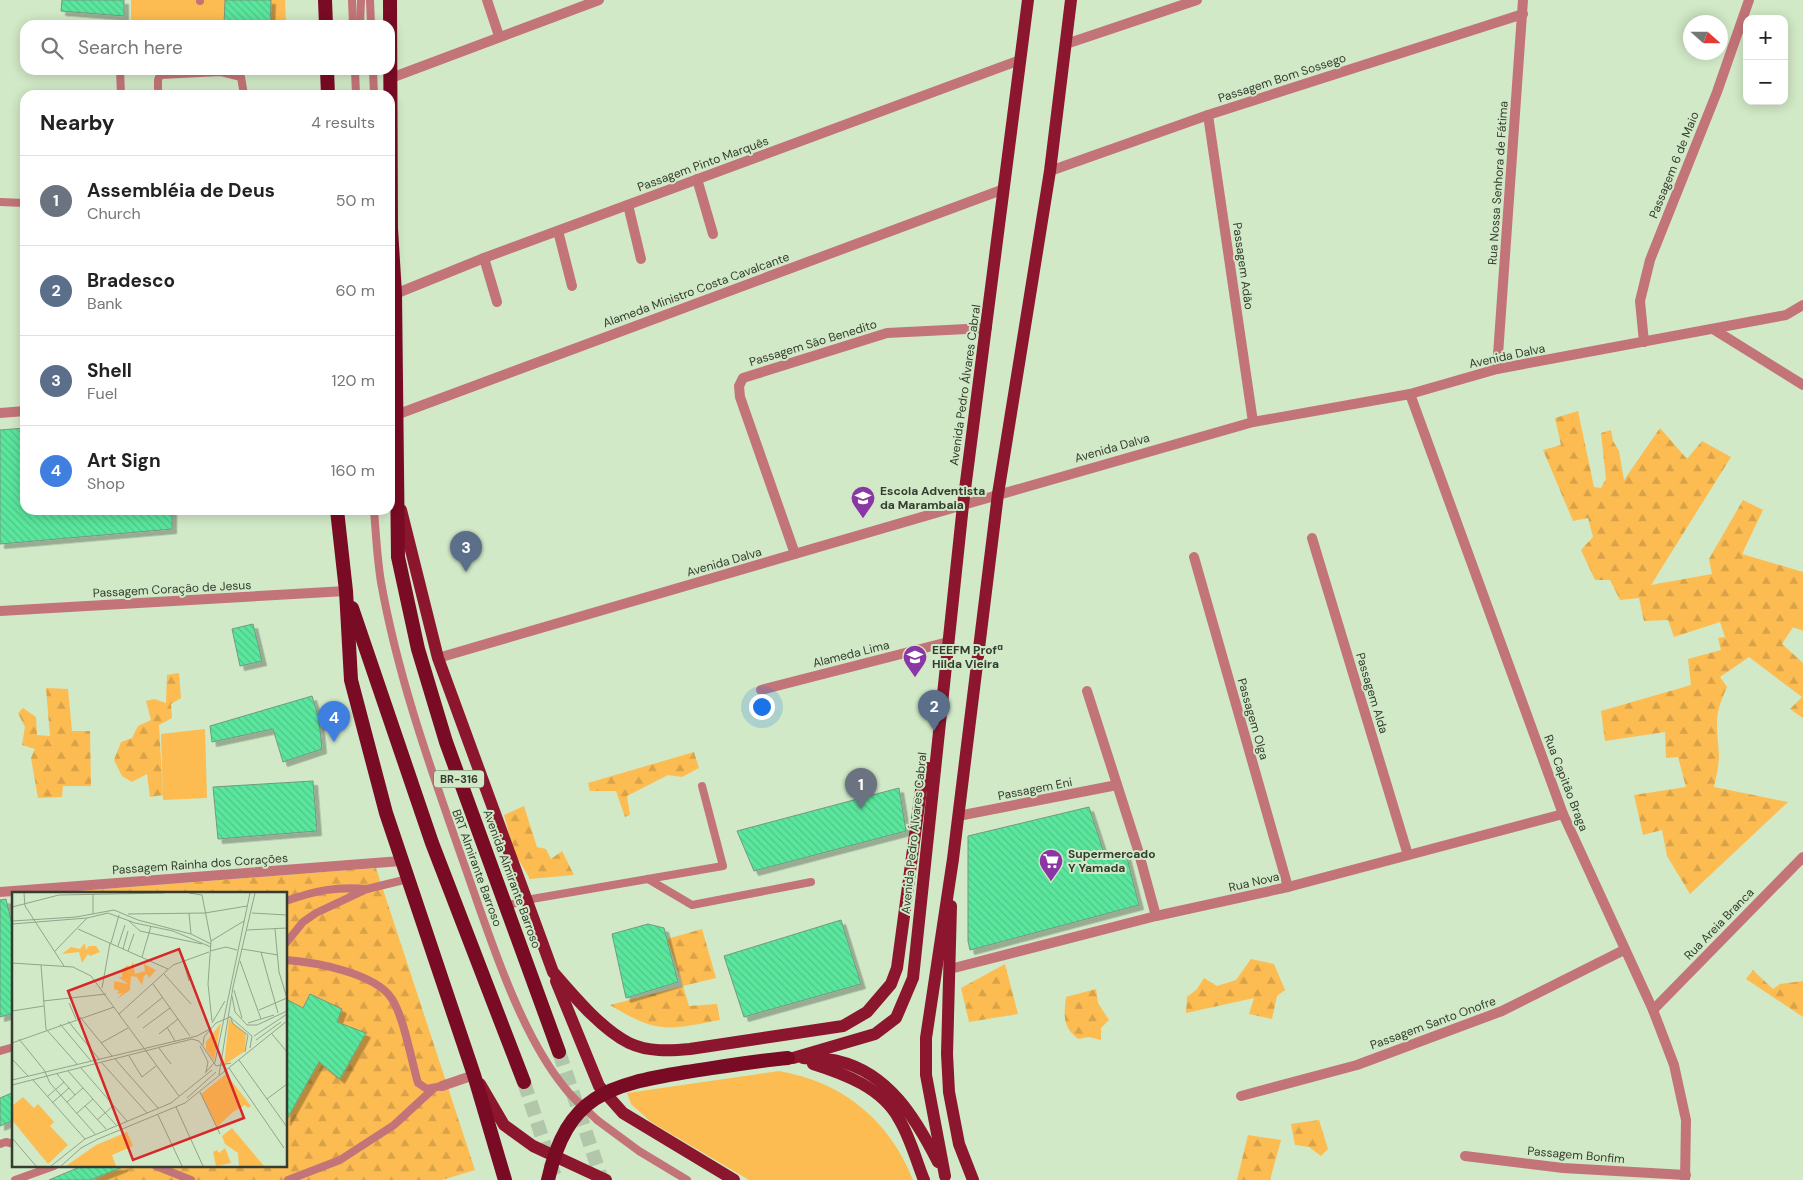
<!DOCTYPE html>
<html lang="en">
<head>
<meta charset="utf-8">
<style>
  :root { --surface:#fff; --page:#f6f6f6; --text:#222; --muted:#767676; --line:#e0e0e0; --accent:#b45309 }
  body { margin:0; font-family:"DM Sans",sans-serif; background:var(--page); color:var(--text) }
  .controls { position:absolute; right:15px; top:15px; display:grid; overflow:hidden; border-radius:10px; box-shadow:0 2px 12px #0003 }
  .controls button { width:45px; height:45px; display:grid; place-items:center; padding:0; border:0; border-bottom:1px solid var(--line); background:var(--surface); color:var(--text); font:25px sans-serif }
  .compass { position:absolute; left:1683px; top:15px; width:45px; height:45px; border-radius:50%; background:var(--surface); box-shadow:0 2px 12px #0003; rotate:111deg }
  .you { position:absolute; left:761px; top:706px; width:18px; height:18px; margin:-12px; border:4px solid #fff; border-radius:50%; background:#1a73e8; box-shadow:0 0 0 8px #1a73e833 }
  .badge { display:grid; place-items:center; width:32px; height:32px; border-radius:50%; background:var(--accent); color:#fff; font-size:16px; font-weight:700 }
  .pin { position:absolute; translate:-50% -41px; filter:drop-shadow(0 1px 2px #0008) }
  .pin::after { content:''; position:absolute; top:26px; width:18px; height:15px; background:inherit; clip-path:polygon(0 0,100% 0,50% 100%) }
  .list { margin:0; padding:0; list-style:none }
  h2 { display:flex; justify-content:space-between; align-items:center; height:65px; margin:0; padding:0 20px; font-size:21px }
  h2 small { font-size:16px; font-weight:400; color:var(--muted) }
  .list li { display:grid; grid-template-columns:32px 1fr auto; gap:15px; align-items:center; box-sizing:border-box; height:90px; padding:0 20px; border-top:1px solid var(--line) }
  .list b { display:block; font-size:19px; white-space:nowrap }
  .list p { margin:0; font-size:16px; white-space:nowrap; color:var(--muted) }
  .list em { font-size:16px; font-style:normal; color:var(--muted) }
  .icon { flex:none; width:28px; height:28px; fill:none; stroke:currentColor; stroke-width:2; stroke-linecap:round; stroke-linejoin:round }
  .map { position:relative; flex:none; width:1803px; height:1180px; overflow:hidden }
  .search { position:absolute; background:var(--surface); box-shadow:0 2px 12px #0003; left:20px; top:20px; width:375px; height:55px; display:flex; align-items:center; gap:12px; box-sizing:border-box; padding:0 18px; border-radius:15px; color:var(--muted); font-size:19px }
  .panel { position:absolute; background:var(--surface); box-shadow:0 2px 12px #0003; left:20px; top:90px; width:375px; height:425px; border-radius:15px }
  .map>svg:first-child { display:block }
  .grass { fill:#fcbc52 }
  .forest { fill:url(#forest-firs) }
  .building { fill:url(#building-back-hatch); stroke:#749881; filter:url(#shadow) }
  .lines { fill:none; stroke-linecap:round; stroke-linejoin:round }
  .trunk-tunnel { stroke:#b2c7a9; stroke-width:14; stroke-dasharray:14 7; stroke-linecap:butt }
  .service { stroke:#c37478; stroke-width:8 }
  .minor { stroke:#c37478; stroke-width:10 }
  .tertiary { stroke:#c37478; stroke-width:10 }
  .primary { stroke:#8b162d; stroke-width:12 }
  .trunk { stroke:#7a0b24; stroke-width:14 }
  .service-bridge { stroke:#c37478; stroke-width:8 }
  .trunk-bridge { stroke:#7a0b24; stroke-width:14 }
  .labels { text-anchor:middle; stroke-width:4; stroke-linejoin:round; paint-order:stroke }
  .shield { fill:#d1e9c7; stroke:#63715d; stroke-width:1 }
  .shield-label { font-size:11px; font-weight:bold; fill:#343d30 }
  .street-label { font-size:12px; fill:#343d30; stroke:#d1e9c7 }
  .poi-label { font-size:12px; font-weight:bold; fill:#343d30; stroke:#d1e9c7; text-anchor:start }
  .inset-road { fill:none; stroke:#92a48b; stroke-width:1 }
  .view { fill:#d62828; fill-opacity:0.15; stroke:#d62828; stroke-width:2.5 }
  .inset-edge { fill:none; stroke:#343d30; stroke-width:2.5 }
</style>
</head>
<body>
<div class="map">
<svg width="1803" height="1180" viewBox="0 0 1803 1180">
  <defs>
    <pattern id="forest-firs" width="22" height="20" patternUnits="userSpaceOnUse" patternTransform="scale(1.25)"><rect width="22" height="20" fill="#fcbc52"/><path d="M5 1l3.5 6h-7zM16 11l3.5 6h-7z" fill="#d9a248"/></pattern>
    <pattern id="building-back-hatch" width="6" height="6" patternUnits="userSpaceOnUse" patternTransform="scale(1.25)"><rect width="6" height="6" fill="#5ae69d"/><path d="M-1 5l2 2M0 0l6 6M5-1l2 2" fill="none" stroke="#4fc688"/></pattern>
    <filter id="shadow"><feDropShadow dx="4.5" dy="4.5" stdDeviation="0" flood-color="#0004"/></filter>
  </defs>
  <rect width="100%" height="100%" fill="#d1e9c7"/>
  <!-- grass -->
  <g class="grass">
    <polygon points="131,0 285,0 286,25 131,25"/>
    <polygon points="205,729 207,798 163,800 161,734"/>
    <path d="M779 1071C843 1082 889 1120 913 1180H749L651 1122 631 1104 627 1093Z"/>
  </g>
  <!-- forest -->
  <g class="forest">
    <path d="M1578 411 1594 487 1601 488 1606 479 1601 433 1611 430 1613 441 1619 451 1624 480 1660 428 1687 459 1702 441 1731 457 1651 585 1712 574 1709 559 1743 500 1763 510 1742 554 1803 572V631L1793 627 1782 644 1803 663V718L1790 709 1802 697 1749 657 1720 677 1727 687C1713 718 1717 723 1719 755 1719 766 1716 777 1714 787L1788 802 1690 894 1667 856 1662 830 1643 835 1634 795 1686 787 1678 757 1666 758 1665 732 1605 741 1601 711 1691 685 1688 659 1721 650 1718 638 1725 637 1720 622 1674 637 1668 620 1644 621 1639 598 1620 600 1610 580H1595L1581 550 1593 537 1588 518 1573 521 1543 450 1561 445 1555 418Z"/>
    <polygon points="179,673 181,698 171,704 172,718 159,725 163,795 150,797 147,774 132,782 122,776 114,760 121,742 132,738 138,726 151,720 146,701 154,699 166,703 167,675"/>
    <polygon points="46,688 68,689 72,731 90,731 91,786 63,786 62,797 38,798 31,758 35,749 22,745 25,727 18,713 23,708 36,717 37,735 50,736"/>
    <polygon points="694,752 699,768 682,777 668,775 627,796 630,815 625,817 616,791 590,791 588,783"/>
    <polygon points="524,806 537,847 546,849 551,859 562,851 574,875 530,879 514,852 504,815"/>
    <polygon points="376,868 475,1170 442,1180 94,1180 106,1174 105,1166 286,1166 286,894 38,894"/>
    <path d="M702 929 716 978 683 986 689 1006 717 1004 720 1020C668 1030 657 1034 610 1005L683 986 667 939Z"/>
    <polygon points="1251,959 1274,964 1285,990 1277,996 1272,1019 1249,1014 1254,998 1186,1013 1187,997 1197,989 1204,978 1217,986 1236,980"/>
    <polygon points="1005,964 1018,1014 969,1022 961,988"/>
    <polygon points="1753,970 1773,989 1780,984 1803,981 1803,1017 1746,979"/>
    <path d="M1096 989 1098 1003 1109 1020 1101 1028V1040L1089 1037 1078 1039C1062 1026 1064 1016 1066 997Z"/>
    <polygon points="1319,1120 1328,1149 1321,1156 1309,1147 1295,1145 1291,1124"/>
    <polygon points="1248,1135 1281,1140 1270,1180 1237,1180"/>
  </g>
  <!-- building -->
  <g class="building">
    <polygon points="62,0 124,0 124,16 61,11"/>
    <polygon points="225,0 271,0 270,25 224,25"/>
    <polygon points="25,428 25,510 172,510 172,529 0,544 0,430"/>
    <polygon points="253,624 262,661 240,666 232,629"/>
    <polygon points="312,696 319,719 322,749 283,762 273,729 212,742 210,726"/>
    <polygon points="313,781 317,831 218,839 213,787"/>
    <polygon points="899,788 906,831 754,871 737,831"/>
    <polygon points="1089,807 1106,859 1126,854 1139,905 970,950 968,941 968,836"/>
    <polygon points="6,899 14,933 14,1013 0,1017 0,900"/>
    <polygon points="841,920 861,984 744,1017 724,956"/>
    <polygon points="648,924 664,928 678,982 626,998 612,934"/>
    <polygon points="310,994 342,1009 337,1022 366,1033 340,1079 319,1062 286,1121 286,999 303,1008"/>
    <polygon points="14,1092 14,1120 0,1126 0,1098"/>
    <polygon points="82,1166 123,1166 123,1167 90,1180 49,1180"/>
  </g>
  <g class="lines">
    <!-- trunk-tunnel -->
    <g class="trunk-tunnel">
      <polyline points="559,1052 602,1180"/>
      <polyline points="524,1082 556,1180"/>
    </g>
    <!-- service -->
    <g class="service">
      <polyline points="200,0 200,1"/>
      <polyline points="352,0 353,25"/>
      <polyline points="370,0 371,25"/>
      <polyline points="360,25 361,0"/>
      <polyline points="120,70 121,95"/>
      <polyline points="355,70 356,95"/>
      <polyline points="373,70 374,95"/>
      <polyline points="158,95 158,80 160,75 221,72 241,77 244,95"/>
      <polyline points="0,202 25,203"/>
      <polyline points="648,879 692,905 811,882"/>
      <path d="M286 901C314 891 337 886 367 889"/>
      <polyline points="506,906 526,900 723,866 702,786"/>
      <polyline points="286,943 303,922 316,913 367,889 408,879"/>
      <path d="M286 960C314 962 376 973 392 999 404 1018 411 1059 418 1083L427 1089 442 1086"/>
      <polyline points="0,1051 14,1047"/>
      <polyline points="597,1120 639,1151 687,1180"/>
      <polyline points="0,1144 6,1142 14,1144"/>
      <polyline points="156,1166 191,1180"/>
      <polyline points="15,1180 54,1166"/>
      <polyline points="288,1180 340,1160 394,1125 433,1089"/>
    </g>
    <!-- minor -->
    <g class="minor">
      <polyline points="487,0 499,36"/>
      <polyline points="1066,44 1197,0"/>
      <polyline points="391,78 599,0"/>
      <polyline points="1208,115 1253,422"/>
      <polyline points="1050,171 1208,115 1523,14"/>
      <polyline points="697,179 713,234"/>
      <polyline points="628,205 641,259"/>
      <polyline points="558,231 572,286"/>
      <polyline points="484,258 497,302"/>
      <polyline points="395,294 484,258 1020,60"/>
      <polyline points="1713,329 1803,385"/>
      <polyline points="1644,342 1640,301 1650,260 1717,92 1749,0"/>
      <polyline points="1497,369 1523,0"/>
      <polyline points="1410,394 1563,814 1653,1010 1674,1065 1686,1120 1685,1180"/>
      <polyline points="0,413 25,411"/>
      <polyline points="396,415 1004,189"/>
      <polyline points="1312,538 1408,855"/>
      <polyline points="795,554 740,397 739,386 743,378 887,333 987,328"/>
      <polyline points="1194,557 1288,887"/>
      <polyline points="0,611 346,591"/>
      <polyline points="438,658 963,505"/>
      <polyline points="761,690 948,642"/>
      <polyline points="1087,691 1138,850 1156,916"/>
      <polyline points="958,816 1117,785"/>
      <polyline points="0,892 401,861"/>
      <polyline points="950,969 1156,916 1288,887 1563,814"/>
      <polyline points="1653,1010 1803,857"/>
      <polyline points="442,1086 474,1075"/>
      <polyline points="1241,1096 1357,1065 1502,1011 1624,950"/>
      <polyline points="1465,1156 1563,1168 1686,1175"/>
    </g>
    <!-- tertiary -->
    <polyline class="tertiary" points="963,505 1253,422 1410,394 1497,369 1786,315 1803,305"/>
    <!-- primary -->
    <g class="primary">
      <path d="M401 510 438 658 553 972C573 995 601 1029 629 1043 648 1052 670 1051 690 1049L843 1026 867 1012 891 984 897 968 921 790 928 768"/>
      <polyline points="951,906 947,1054 949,1092 959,1144 973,1180"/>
      <polyline points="556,981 599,1086 623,1113 734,1180"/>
      <polyline points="793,1058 875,1034 896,1018 913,978 963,505 1028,0"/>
      <path d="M803 1058C814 1059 827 1058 838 1061 889 1073 916 1119 938 1162"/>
      <path d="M813 1064C845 1074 882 1088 899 1119 910 1137 916 1160 924 1180"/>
      <polyline points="480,1084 504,1125 533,1146 606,1180"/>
      <polyline points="945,1176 926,1075 926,1038 953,859 998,494 1050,171 1071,0"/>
    </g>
    <!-- trunk -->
    <g class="trunk">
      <polyline points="325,0 326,25"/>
      <polyline points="390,0 391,229 395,294 398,557 418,649 446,742 559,1052"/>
      <polyline points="327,70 328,95"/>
      <polyline points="337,510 346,591 351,680 386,813 474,1075 505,1180"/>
      <polyline points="352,608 432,843 524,1082"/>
    </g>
    <!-- service-bridge -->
    <path class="service-bridge" d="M374 510C376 534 377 558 381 582 398 678 431 769 463 861 488 931 518 1031 565 1088 574 1100 587 1110 597 1120"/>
    <!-- trunk-bridge -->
    <path class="trunk-bridge" d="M548 1180C567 1095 608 1085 686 1072 720 1067 754 1061 788 1058"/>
  </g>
  <!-- icons -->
  <defs>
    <symbol id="school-pin" viewBox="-11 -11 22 30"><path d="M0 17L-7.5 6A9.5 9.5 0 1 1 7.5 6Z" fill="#8a36a4" stroke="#d1e9c7"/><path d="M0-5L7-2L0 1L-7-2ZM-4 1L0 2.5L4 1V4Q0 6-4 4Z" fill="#fff"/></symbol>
    <symbol id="supermarket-pin" viewBox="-11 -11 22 30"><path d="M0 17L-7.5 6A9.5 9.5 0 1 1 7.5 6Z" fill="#8a36a4" stroke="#d1e9c7"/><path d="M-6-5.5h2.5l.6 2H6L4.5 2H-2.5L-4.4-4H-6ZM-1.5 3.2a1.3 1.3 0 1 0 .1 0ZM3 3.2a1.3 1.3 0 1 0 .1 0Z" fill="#fff"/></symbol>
  </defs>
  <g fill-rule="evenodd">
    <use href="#school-pin" x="849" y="484" width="28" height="38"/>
    <use href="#school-pin" x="901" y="643" width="28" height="38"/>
    <use href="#supermarket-pin" x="1037" y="847" width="28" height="38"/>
  </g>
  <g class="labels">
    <!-- shield labels -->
    <rect class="shield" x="434" y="770.5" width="50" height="17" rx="4"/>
    <g class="shield-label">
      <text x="459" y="783">BR-316</text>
    </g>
    <!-- street labels -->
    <g class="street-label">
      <text transform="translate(1282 78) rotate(-18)" y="4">Passagem Bom Sossego</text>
      <text transform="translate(703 164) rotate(-20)" y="4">Passagem Pinto Marquês</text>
      <text transform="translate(1674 165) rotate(-68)" y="4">Passagem 6 de Maio</text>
      <text transform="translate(1498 183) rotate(-86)" y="4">Rua Nossa Senhora de Fátima</text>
      <text transform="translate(1243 266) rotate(82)" y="4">Passagem Adão</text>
      <text transform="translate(696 290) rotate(-20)" y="4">Alameda Ministro Costa Cavalcante</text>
      <text transform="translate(813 343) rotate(-17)" y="4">Passagem São Benedito</text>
      <text transform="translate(1507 356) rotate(-12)" y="4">Avenida Dalva</text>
      <text transform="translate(965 385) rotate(-82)" y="4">Avenida Pedro Álvares Cabral</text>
      <text transform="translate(1112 448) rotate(-16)" y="4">Avenida Dalva</text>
      <text transform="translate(724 562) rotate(-16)" y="4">Avenida Dalva</text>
      <text transform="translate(172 589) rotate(-3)" y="4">Passagem Coração de Jesus</text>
      <text transform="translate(851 654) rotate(-14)" y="4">Alameda Lima</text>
      <text transform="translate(1372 693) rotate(73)" y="4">Passagem Alda</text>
      <text transform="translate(1253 719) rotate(74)" y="4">Passagem Olga</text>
      <text transform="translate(1566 783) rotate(69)" y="4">Rua Capitão Braga</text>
      <text transform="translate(1035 789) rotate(-11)" y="4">Passagem Eni</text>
      <text transform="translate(914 833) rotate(-84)" y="4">Avenida Pedro Álvares Cabral</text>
      <text transform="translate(200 864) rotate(-4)" y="4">Passagem Rainha dos Corações</text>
      <text transform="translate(477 868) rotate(70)" y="4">BRT Almirante Barroso</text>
      <text transform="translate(512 879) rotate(70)" y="4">Avenida Almirante Barroso</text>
      <text transform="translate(1254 882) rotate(-13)" y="4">Rua Nova</text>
      <text transform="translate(1719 924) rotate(-46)" y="4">Rua Areia Branca</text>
      <text transform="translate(1433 1023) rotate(-20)" y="4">Passagem Santo Onofre</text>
      <text transform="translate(1576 1155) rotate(5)" y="4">Passagem Bonfim</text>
    </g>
    <!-- poi labels -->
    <g class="poi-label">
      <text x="880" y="495">Escola Adventista<tspan x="880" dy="14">da Marambaia</tspan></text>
      <text x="932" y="654">EEEFM Profª<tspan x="932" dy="14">Hilda Vieira</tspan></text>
      <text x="1068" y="858">Supermercado<tspan x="1068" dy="14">Y Yamada</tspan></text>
    </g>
  </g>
  <!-- overview -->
  <g transform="translate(12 892)">
    <rect width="275" height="275" fill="#d1e9c7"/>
    <path d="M217 127 234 142 233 159 212 173ZM209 131 202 169 194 157V150ZM11 205 22 216 26 212 42 230 38 234 56 253 36 272 0 228V214ZM115 240 121 254 100 263 104 274H54L84 253Z" fill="#fcbc52"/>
    <path d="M73 51 74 58 77 54H84L88 60 78 64 76 62 70 71 67 60 50 62 59 55 68 57ZM121 69 123 82 133 79 132 72 144 78 137 86 135 82 132 84 130 93 125 85 119 84 118 98 105 107 110 101 104 102 107 99 102 97V89L116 92 106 85H110V77L116 73 118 78ZM214 182 239 214 236 216 233 213 221 220 205 235 189 202ZM220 236 246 267 252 274H227L226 261 213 252 210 244ZM213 256 219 271 204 274 201 260 205 258 207 261Z" fill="#fcbc52"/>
    <path class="inset-road" d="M12 1 13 14 52 74M177 1 190 3 199 49 196 92 200 129M81 2V22M0 15 47 3 152 1M177 21 179 42M240 21 275 23M116 22 193 21 235 14M0 29 64 25 102 18 126 28 179 42 199 52M117 29 128 39 190 52M0 32 75 26 96 21 123 31 161 39 199 55M66 37 156 77M263 37 267 80 275 106M235 38 275 36M199 49 232 29M99 51 107 23M106 54 113 33M111 57 116 39M230 57 266 63M43 59 75 26M116 59 122 42M198 59 214 55 225 58M249 60 266 121M130 65 139 34M171 68 177 89M228 69 249 127M0 71 61 75 79 84 167 204M29 73 34 137 65 172M152 82 179 112M141 92 178 144M90 96 98 51M222 98 230 126M220 104 223 120 235 133H245L275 119M31 109 94 102M57 111 64 127M247 118 275 106M0 119 32 114M107 122 161 73 197 60M218 124 221 132 236 143 233 160M68 125 100 164M125 126 151 105M56 129 87 167M200 131 213 109M236 131 262 123M48 132 79 169M155 135 163 149M131 136 158 116M147 142 166 127M260 142 275 160M242 144 275 122M7 147 32 178 38 191 83 242M244 148 269 130M0 151 102 115M89 151 116 136M191 153 192 145 204 131 218 125 240 144 238 156M188 154 196 170 194 180M147 156 159 172M192 156 204 174 219 171M117 164 130 185 144 174M0 167 16 184M103 167 146 216M227 168 275 235M90 171 135 221M69 176 115 229M217 176 272 256M56 179 104 233M193 181 203 170 238 1M45 182 63 203M207 183 221 95 243 1M0 188 185 144 198 137M21 188 73 247M0 193 180 147 187 149 192 156M188 200 208 242M35 205 52 190M175 206 204 180M255 207 275 192M55 210 71 196M40 211 57 196M73 214 94 237M164 215 191 274M65 221 81 207M146 223 170 274M85 228 101 214M0 246 24 274M39 274 73 247 159 211 200 178M49 274 69 256 86 247 173 211 275 129"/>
    <path class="view" d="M167 57 232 226 121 268 56 99Z"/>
    <rect width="275" height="275" class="inset-edge"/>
  </g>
</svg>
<div class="controls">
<button>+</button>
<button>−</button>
</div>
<svg class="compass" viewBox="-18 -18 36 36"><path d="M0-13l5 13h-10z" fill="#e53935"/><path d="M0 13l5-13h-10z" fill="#767676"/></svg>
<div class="you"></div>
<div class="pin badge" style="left:861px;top:809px;background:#6b7280">1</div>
<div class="pin badge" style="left:934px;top:731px;background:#5c6f8a">2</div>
<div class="pin badge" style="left:466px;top:572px;background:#5c6f8a">3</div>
<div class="pin badge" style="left:334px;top:742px;background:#3f7fe0">4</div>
<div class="search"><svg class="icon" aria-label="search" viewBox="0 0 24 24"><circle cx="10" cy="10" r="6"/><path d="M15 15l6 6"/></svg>Search here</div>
<section class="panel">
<h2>Nearby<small>4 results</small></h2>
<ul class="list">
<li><span class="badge" style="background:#6b7280">1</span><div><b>Assembléia de Deus</b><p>Church</p></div><em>50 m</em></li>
<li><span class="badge" style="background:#5c6f8a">2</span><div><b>Bradesco</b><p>Bank</p></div><em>60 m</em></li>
<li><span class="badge" style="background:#5c6f8a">3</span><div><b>Shell</b><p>Fuel</p></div><em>120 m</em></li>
<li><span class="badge" style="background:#3f7fe0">4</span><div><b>Art Sign</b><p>Shop</p></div><em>160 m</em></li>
</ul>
</section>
</div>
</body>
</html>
